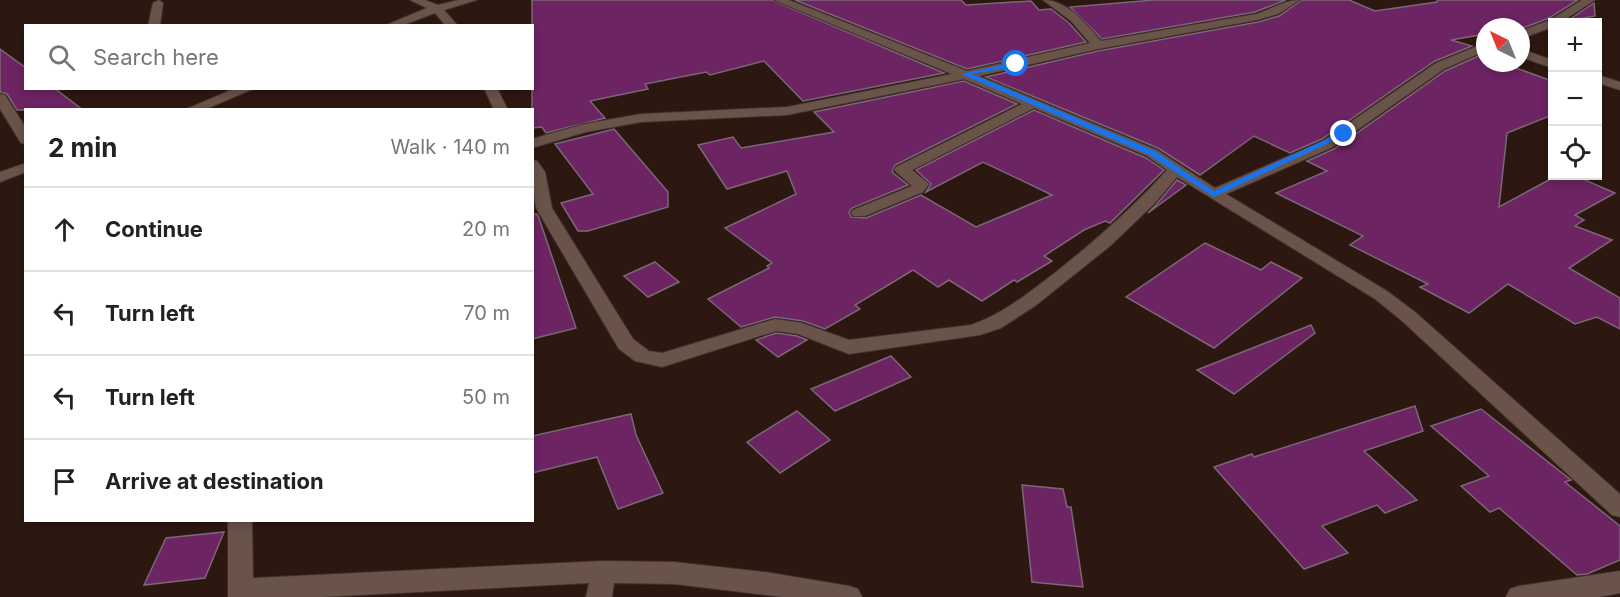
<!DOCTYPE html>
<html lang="en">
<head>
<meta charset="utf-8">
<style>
  :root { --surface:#fff; --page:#f6f6f6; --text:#222; --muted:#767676; --line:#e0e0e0 }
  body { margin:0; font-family:Inter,sans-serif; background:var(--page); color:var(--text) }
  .controls { position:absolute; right:18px; top:18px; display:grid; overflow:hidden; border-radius:0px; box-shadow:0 3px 9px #0003 }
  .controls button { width:54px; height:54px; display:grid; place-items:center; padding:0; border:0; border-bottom:2px solid var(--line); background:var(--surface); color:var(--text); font:30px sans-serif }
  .compass { position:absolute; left:1476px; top:18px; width:54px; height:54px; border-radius:50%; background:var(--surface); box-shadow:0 3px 9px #0003; rotate:317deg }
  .stop { position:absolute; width:18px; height:18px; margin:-14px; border:4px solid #1a73e8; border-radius:50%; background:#fff }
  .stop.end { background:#1a73e8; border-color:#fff; box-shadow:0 2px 6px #0008 }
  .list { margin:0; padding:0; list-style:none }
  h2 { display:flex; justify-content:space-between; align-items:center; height:78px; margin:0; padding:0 24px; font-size:26px }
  h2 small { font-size:20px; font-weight:400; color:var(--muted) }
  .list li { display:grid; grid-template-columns:39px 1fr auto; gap:18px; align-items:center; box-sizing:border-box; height:84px; padding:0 24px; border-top:2px solid var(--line) }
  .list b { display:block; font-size:22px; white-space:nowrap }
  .list em { font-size:20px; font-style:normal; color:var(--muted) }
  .icon { flex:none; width:33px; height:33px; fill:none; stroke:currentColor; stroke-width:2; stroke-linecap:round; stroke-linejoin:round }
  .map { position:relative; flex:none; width:1620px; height:597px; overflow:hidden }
  .search { position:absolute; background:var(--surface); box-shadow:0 3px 9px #0003; left:24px; top:24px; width:510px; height:66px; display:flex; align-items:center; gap:15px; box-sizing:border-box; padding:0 21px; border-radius:0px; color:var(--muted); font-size:22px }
  .panel { position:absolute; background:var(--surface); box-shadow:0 3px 9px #0003; left:24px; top:108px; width:510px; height:414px; border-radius:0px }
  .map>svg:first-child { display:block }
  .building { fill:#6c2463; stroke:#7b6777; stroke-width:1.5 }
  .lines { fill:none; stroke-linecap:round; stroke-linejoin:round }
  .street-casing { stroke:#41322e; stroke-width:2 }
  .street { fill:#6a5349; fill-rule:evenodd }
  .route { fill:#1a73e8 }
</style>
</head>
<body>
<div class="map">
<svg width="1620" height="597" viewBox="0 0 1620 597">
  <rect width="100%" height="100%" fill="#2c1810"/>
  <!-- building -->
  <g class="building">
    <polygon points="532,0 772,0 944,73 803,101 764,61 710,75 706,72 645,84 648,89 590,101 605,118 546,133 542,127 532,128"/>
    <polygon points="795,0 961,0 966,5 1031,1 1039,10 1051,9 1069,23 1086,42 967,69"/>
    <polygon points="1154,0 1286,0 1255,12 1102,39 1070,7"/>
    <polygon points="1302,0 1349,0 1375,11 1437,2 1437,0 1578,0 1549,18 1523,28 1485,27 1485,34 1451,40 1472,46 1435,61 1322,139 1290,153 1254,136 1200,175 1158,148 986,77 1098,51 1258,22 1279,16"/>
    <polygon points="1594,3 1595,16 1567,21"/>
    <polygon points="0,49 26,68 26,88 54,88 83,110 17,110 7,94 0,92"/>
    <polygon points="1485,53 1485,63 1502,63 1552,81 1552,115 1507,133 1499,207 1556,176 1576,176 1615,193 1575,215 1584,220 1575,226 1612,240 1569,268 1620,298 1620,329 1597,317 1575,324 1508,284 1469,313 1420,287 1428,284 1350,245 1363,236 1276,193 1327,171 1307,161 1334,149 1445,71"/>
    <polygon points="964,81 1017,104 895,165 892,172 908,185 852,208 849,212 851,217 866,218 921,195 976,227 1052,195 983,162 926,192 931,184 916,170 1034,110 1146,158 1164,170 1110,223 1105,221 1084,230 1044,256 1052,261 1017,282 1014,280 982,301 949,280 938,287 913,270 855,305 860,309 825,329 803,321 775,317 741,327 708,299 769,268 767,266 772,263 725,228 796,194 787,171 727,189 698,145 733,137 741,148 834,132 814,112"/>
    <polygon points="614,129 668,192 668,207 588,231 578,231 561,203 593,194 555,144"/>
    <polygon points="1177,180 1186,185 1148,213 1156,205"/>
    <polygon points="532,214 537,214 539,218 576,328 532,339"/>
    <polygon points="1205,243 1261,270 1271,262 1302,278 1214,348 1126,297"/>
    <polygon points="655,262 679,282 648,297 624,276"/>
    <polygon points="1311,325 1315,333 1234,394 1197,370"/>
    <polygon points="776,333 797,336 807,340 778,357 756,340"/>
    <polygon points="891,356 911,377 835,411 811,389"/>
    <polygon points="1415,406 1423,431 1364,451 1417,500 1385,513 1377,505 1322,526 1348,553 1304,569 1214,467 1252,454 1254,457"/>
    <polygon points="1481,409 1571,480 1565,482 1620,526 1620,560 1587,574 1577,575 1499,508 1490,512 1461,486 1489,476 1431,426"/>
    <polygon points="797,411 830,440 780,473 747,442"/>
    <polygon points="631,414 636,435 663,493 618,509 597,457 532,473 532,436"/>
    <polygon points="1022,485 1063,489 1067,507 1071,507 1083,587 1032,582"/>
    <polygon points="224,532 205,578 144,585 166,538"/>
  </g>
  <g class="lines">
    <defs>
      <g id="street">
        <polygon points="159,0 163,3 160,26 148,26 153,3"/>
        <polygon points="410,0 425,0 438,5 458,0 477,0 444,10 458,26 446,26 435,13 401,26 384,26 427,8"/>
        <path d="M774 0H789L967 71 1090 43 1071 21 1043 0C1068 0 1085 23 1101 41L1256 14C1272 9 1284 0 1300 0L1278 14 1257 20 1098 49 979 76 1157 150 1215 188 1323 141 1436 63 1485 43V51L1444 69 1333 147 1226 194 1387 291 1415 312 1620 494V517L1612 515 1401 320 1375 299 1177 177 1154 204 1110 246 1035 306 1001 328 980 335 849 354 798 334 776 331 662 367 635 361 619 349 536 208 532 185V160L537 161 545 172 552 208 633 339 649 351 662 353 775 319 802 323 849 340 971 325C1003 314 1030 292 1056 272 1096 240 1133 208 1167 170L1147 156 1034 108 912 170 929 184 923 192 865 216H853L851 213 853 210 912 186 894 170 896 167 1022 104 964 79 787 115 641 122 586 132 532 148V139L584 124 641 114 787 107 952 74Z"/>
        <polygon points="1582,0 1595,0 1561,22 1552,22 1552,27 1521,39 1521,31 1550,20"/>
        <polygon points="1521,49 1552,60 1552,68 1521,57"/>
        <polygon points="1598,75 1620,82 1620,90 1598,83"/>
        <polygon points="236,88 255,88 204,110 184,110"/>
        <polygon points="484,88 497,88 508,110 494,110"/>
        <polygon points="0,94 5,95 26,128 26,144 21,143 0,109"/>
        <polygon points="26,163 26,172 0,182 0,172"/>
        <polygon points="228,520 252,520 253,578 603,561 674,562 765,572 849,586 858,589 862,597 783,597 674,584 614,583 612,597 586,597 589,583 322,597 228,597"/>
        <polygon points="1620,571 1620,593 1599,597 1506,597 1510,589 1519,586"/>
      </g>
    </defs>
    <!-- street casing -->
    <use href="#street" class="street-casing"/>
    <!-- street -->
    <use href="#street" class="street"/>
  </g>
  <!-- route -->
  <polygon class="route" points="1016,62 1019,66 972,74 1155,151 1214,191 1342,132 1348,134 1214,197 1149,155 961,74"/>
</svg>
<div class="controls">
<button>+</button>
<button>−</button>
<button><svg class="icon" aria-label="locate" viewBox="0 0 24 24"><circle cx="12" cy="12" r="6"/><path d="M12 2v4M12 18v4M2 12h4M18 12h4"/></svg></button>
</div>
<svg class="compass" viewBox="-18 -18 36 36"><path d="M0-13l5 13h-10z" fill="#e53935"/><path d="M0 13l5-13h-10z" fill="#767676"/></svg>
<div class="stop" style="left:1016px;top:64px"></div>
<div class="stop end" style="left:1344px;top:134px"></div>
<div class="search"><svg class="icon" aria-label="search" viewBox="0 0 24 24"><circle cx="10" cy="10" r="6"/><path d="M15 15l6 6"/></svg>Search here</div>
<section class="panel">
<h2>2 min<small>Walk · 140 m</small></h2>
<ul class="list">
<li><svg class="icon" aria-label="ahead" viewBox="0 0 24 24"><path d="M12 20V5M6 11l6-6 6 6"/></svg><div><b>Continue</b></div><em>20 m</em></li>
<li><svg class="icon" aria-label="left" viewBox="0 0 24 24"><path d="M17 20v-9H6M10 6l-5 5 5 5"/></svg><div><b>Turn left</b></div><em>70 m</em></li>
<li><svg class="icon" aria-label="left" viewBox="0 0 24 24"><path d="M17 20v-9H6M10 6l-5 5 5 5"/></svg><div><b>Turn left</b></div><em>50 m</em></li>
<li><svg class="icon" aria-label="arrive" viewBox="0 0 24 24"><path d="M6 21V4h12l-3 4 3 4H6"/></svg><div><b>Arrive at destination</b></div></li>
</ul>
</section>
</div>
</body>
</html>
